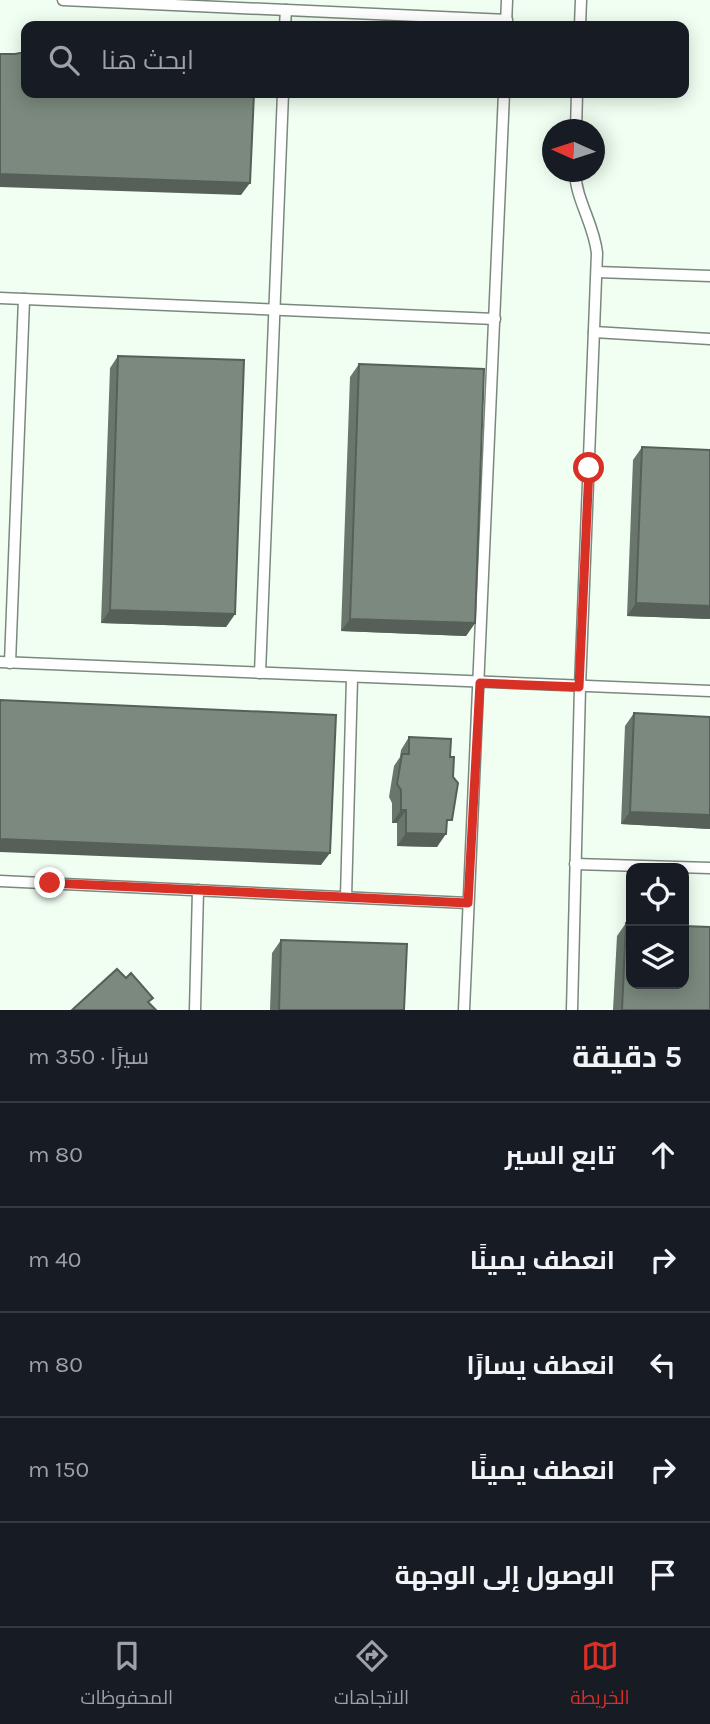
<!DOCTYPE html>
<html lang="ar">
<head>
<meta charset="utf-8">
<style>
  :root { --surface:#171b24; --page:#242831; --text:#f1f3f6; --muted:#9ea1a6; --line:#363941; --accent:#d93025 }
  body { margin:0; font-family:Karla,Cairo,sans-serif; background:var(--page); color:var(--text); direction:rtl }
  .controls { position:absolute; right:21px; bottom:21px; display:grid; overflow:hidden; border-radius:14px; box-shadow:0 4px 18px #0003 }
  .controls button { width:63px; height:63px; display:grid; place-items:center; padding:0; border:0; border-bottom:2px solid var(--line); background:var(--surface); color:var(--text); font:35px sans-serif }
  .compass { position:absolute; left:542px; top:119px; width:63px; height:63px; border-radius:50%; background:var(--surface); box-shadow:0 4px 18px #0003; rotate:273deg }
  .stop { position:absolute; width:21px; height:21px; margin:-16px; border:5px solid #d93025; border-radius:50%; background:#fff }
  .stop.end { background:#d93025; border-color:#fff; box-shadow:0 2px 7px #0008 }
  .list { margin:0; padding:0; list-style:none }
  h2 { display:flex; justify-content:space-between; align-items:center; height:91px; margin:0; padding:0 28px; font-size:30px }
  h2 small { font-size:23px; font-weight:400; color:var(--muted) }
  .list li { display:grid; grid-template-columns:46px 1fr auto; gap:21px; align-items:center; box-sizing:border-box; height:105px; padding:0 28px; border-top:2px solid var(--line) }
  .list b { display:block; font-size:26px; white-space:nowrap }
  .list em { font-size:23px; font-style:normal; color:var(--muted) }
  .icon { flex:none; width:38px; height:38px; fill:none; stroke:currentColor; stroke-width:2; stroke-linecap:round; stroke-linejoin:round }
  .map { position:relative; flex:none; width:710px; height:1010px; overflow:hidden; direction:ltr }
  .search { position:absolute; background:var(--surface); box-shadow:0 4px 18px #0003; left:21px; right:21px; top:21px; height:77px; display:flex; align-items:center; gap:18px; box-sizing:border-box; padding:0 24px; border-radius:14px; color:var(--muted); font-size:26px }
  .sheet { height:616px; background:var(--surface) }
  nav { display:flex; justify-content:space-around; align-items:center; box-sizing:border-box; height:98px; border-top:2px solid var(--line); background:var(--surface); font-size:19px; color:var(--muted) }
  nav a { display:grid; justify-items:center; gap:4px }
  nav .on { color:var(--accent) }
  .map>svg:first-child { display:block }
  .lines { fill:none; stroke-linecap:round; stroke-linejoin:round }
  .service-casing { stroke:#7b887d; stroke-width:13 }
  .service { stroke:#fff; stroke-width:10 }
  .wall { fill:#6a766c }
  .shaded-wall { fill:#566058 }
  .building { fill:#7b897e; stroke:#566058; stroke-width:2 }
  .route { stroke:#d93025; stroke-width:9 }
</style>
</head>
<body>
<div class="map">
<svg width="710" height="1010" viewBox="0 0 710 1010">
  <rect width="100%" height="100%" fill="#f0fff2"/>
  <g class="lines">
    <defs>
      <g id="service">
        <polyline points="63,0 507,20"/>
        <polyline points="506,25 507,0"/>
        <polyline points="285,26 286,10"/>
        <polyline points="580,26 581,0"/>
        <polyline points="576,130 577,93"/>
        <polyline points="597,272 710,276"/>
        <polyline points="0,298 495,319"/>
        <polyline points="594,332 710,339"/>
        <polyline points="0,662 710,691"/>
        <polyline points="10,663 24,299"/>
        <polyline points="260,673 283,93"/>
        <polyline points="575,864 710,868"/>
        <polyline points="0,881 468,903"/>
        <polyline points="346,897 352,678"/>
        <polyline points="195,1010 198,890"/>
        <polyline points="464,1010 504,93"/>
        <path d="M572 1010 580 687 597 253C594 224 576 200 575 172"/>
      </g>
    </defs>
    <!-- service casing -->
    <use href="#service" class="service-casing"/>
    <!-- service -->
    <use href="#service" class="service"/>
  </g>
  <!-- wall -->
  <g class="wall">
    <polygon points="118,356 235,614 226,627 101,623 110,368"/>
    <polygon points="359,364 475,623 466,636 341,631 350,377"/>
    <polygon points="642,447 710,450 710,619 627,616 633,460"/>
    <polygon points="634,713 710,717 710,829 621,824 625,726"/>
    <polygon points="409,737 446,828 437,847 397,846 397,823 392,823 392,803 389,797 394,766 400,757 401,750"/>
    <polygon points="626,923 710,1010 613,1010 617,936"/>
    <polygon points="281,940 404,1010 270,1010 272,953"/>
  </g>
  <!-- shaded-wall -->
  <g class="shaded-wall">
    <polygon points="0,174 250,183 241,195 0,187"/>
    <polygon points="636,603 710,606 710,619 627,616"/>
    <polygon points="110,610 235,614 226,627 101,623"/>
    <polygon points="350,619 475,623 466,636 341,631"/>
    <polygon points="401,810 406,810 397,823 392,823"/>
    <polygon points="630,812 710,815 710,829 621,824"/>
    <polygon points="406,833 446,834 437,847 397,846"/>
    <polygon points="0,839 330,853 321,865 0,852"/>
  </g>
  <!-- building -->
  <g class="building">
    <polygon points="26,52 26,93 254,93 250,183 0,174 0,54 15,54"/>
    <polygon points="118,356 244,360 235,614 110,610"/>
    <polygon points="359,364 484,369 475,623 350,619"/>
    <polygon points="642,447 710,450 710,606 636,603"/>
    <polygon points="0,700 336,715 330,853 0,839"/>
    <polygon points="634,713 710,717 710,815 630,812"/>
    <polygon points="409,737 451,739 450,757 454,757 453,777 458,783 452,820 447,820 446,834 406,833 406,810 401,810 401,790 397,784 402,754 409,754"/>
    <polygon points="626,923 631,923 631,984 684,984 684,926 710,927 710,1010 622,1010"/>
    <polygon points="281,940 407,944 404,1010 279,1010"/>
    <polygon points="117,969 126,978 131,973 153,998 148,1002 156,1010 72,1010"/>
  </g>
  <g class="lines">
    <!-- route -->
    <polyline class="route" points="50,883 468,903 480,683 579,687 589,468"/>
  </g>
</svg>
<div class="controls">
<button><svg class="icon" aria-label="locate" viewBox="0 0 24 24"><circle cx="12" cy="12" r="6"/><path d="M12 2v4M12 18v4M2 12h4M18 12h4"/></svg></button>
<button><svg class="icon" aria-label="layers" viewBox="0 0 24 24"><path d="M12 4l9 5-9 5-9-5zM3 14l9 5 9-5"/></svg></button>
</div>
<svg class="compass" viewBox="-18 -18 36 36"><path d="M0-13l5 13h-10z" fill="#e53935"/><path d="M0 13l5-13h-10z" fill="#9ea1a6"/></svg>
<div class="stop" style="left:589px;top:468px"></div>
<div class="stop end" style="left:50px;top:883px"></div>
<div class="search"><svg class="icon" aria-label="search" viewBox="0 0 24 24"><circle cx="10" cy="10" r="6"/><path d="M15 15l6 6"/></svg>ابحث هنا</div>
</div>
<section class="sheet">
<h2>5 دقيقة<small>سيرًا · 350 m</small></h2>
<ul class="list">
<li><svg class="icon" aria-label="ahead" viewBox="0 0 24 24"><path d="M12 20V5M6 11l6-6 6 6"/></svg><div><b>تابع السير</b></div><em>80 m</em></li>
<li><svg class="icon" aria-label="right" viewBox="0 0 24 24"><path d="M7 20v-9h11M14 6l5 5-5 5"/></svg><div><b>انعطف يمينًا</b></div><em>40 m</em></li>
<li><svg class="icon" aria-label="left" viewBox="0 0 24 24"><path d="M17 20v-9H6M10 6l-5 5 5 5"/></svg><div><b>انعطف يسارًا</b></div><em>80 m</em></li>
<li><svg class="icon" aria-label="right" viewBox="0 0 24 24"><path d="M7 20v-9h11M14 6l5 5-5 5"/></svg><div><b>انعطف يمينًا</b></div><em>150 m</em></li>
<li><svg class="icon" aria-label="arrive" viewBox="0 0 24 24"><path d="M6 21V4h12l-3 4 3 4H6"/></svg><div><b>الوصول إلى الوجهة</b></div></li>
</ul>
</section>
<nav>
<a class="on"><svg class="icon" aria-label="map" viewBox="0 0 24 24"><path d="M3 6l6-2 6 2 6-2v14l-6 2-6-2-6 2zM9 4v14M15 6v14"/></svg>الخريطة</a>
<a><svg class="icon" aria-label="directions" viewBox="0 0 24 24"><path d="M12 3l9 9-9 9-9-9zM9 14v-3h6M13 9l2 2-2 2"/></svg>الاتجاهات</a>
<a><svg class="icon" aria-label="saved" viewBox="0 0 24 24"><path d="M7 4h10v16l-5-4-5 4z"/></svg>المحفوظات</a>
</nav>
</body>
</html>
